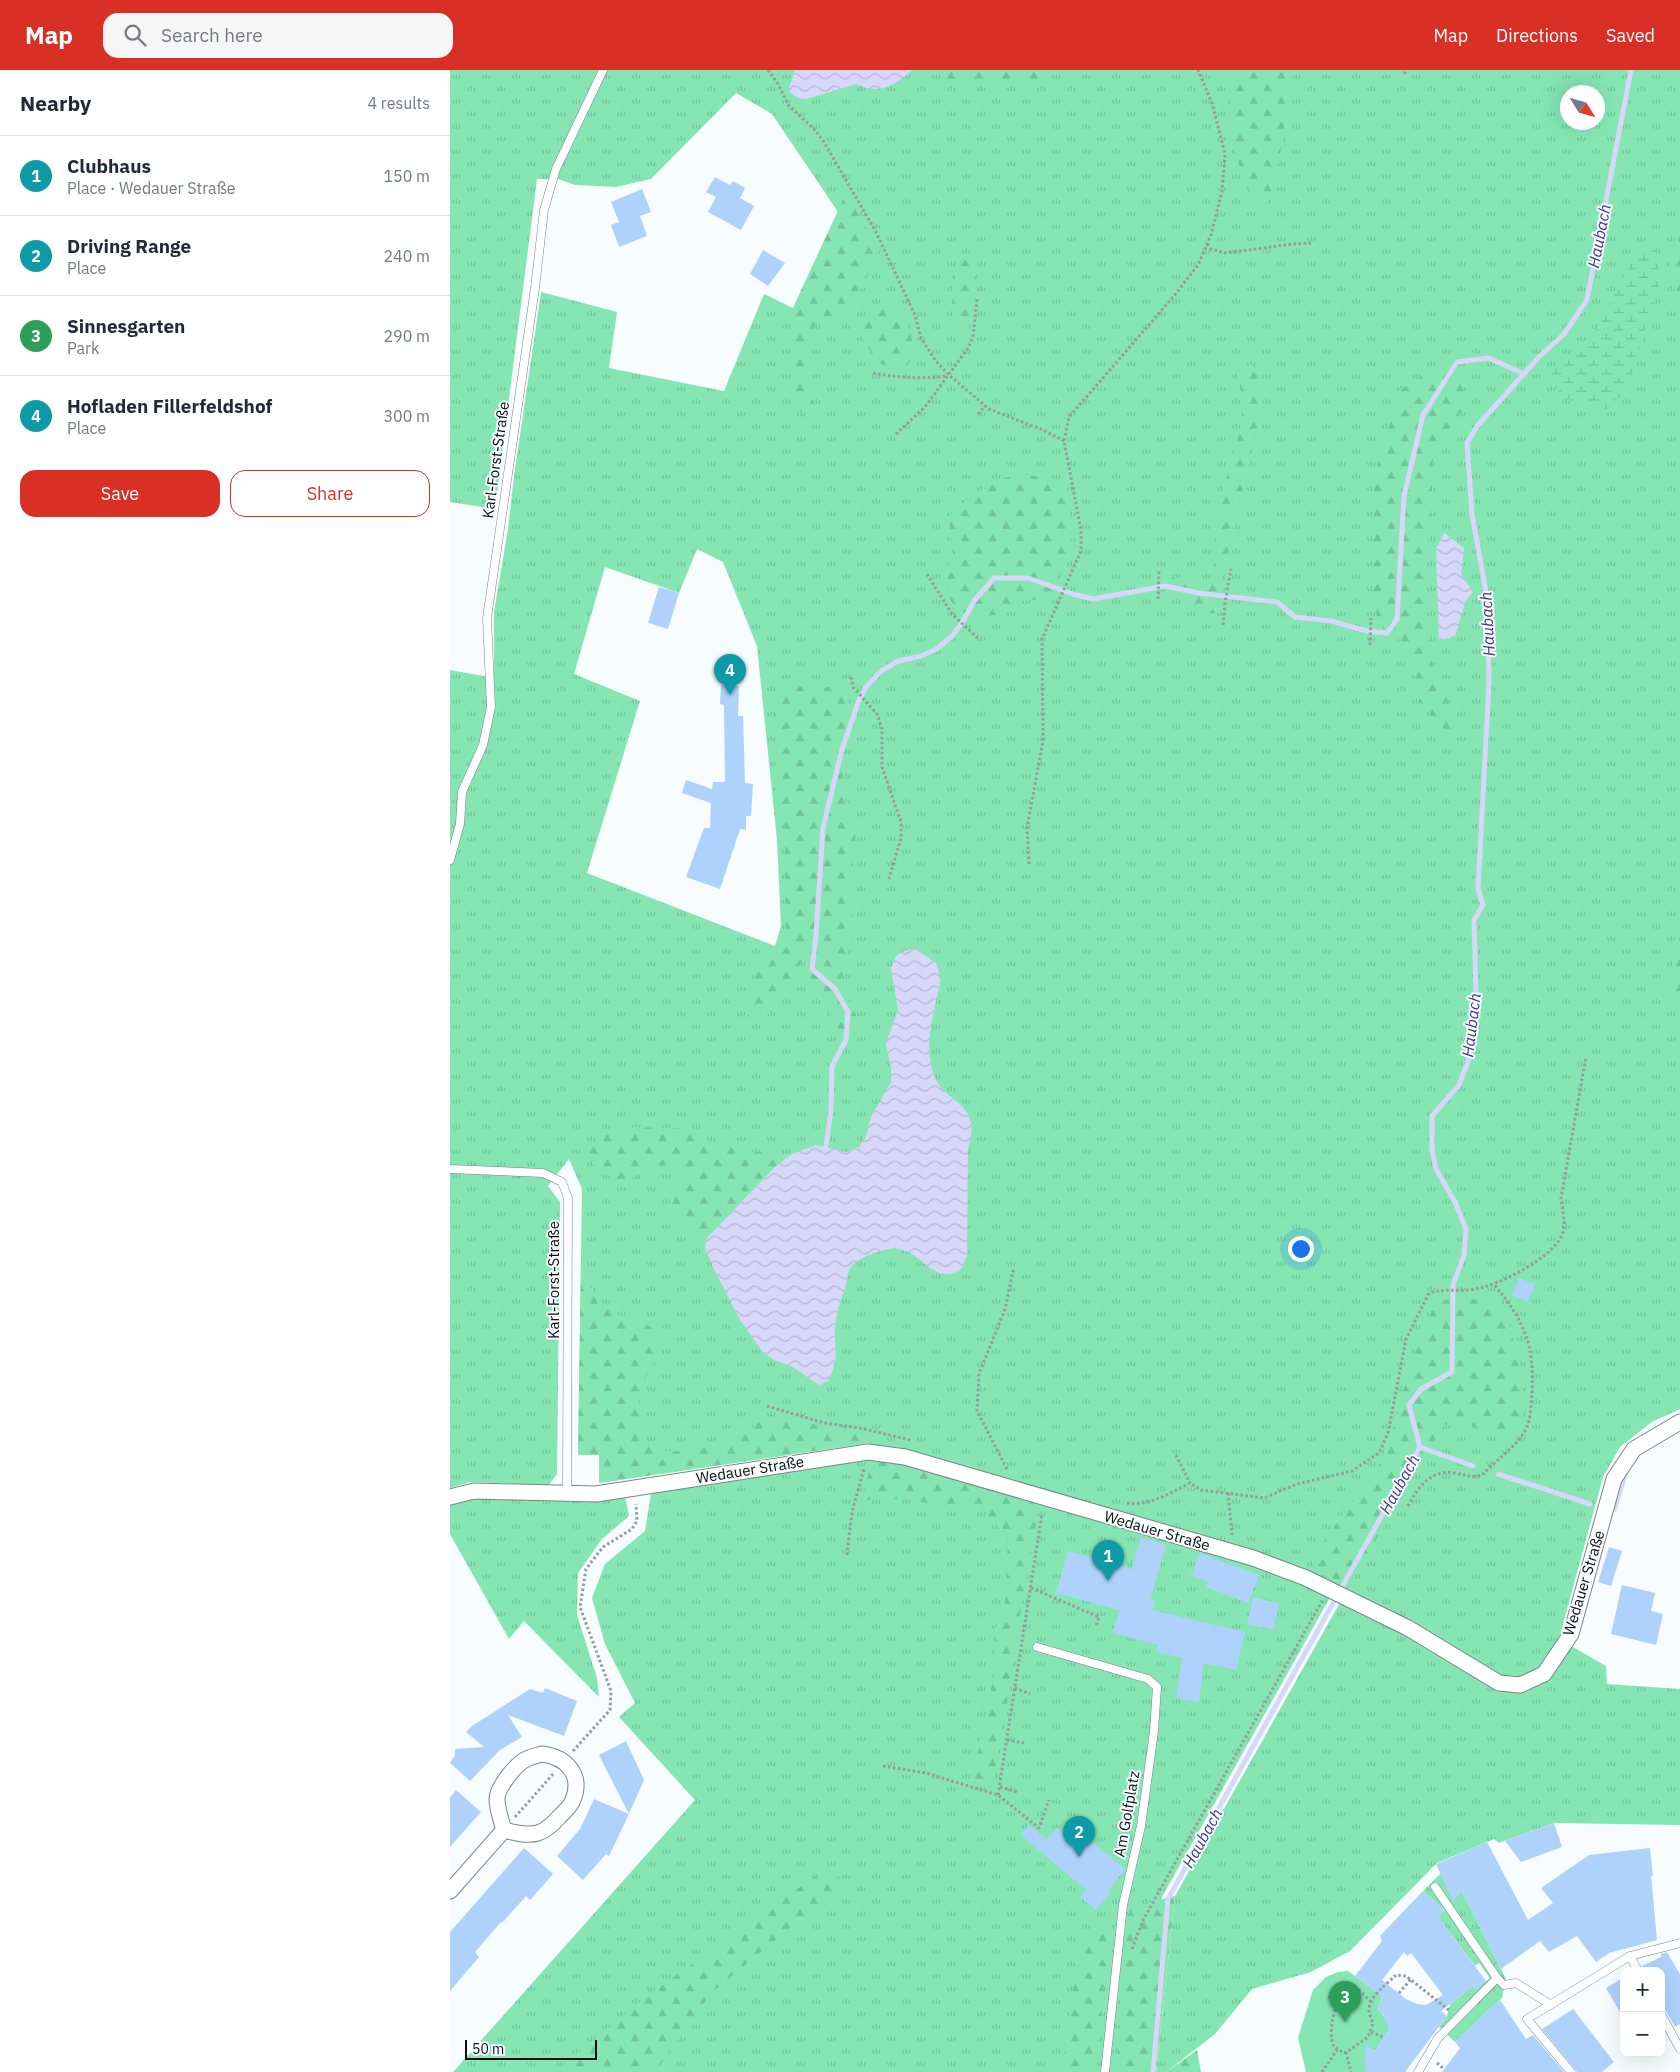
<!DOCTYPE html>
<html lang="en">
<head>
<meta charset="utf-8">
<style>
  :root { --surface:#fff; --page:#f6f6f7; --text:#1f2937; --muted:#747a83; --line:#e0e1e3; --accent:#d93025 }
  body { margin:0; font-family:"IBM Plex Sans",sans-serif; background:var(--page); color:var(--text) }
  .controls { position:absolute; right:15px; bottom:15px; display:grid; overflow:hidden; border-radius:10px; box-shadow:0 5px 20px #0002 }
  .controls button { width:45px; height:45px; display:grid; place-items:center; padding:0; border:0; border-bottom:1px solid var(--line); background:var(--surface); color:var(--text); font:25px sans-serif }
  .compass { position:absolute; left:1110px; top:15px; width:45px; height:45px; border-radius:50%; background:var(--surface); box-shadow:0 5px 20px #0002; rotate:127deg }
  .scale { position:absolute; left:15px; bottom:12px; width:132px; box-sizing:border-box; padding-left:5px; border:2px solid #090d0f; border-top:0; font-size:14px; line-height:18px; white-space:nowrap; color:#090d0f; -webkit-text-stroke:4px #f7fcfe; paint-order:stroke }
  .you { position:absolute; left:850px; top:1178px; width:18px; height:18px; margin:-12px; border:4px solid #fff; border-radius:50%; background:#1a73e8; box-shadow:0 0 0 8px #1a73e833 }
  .badge { display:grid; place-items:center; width:32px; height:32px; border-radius:50%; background:var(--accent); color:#fff; font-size:16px; font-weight:700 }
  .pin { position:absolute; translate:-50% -41px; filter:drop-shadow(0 1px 2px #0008) }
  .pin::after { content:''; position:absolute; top:26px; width:18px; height:15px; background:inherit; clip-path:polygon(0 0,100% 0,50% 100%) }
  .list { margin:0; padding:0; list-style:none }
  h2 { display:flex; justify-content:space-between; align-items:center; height:65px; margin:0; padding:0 20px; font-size:21px }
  h2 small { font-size:16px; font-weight:400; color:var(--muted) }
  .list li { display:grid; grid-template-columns:32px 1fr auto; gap:15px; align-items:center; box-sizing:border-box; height:80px; padding:0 20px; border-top:1px solid var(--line) }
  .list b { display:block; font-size:19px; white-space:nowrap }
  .list p { margin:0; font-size:16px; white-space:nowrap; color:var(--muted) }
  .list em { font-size:16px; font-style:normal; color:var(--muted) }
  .actions { display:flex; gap:10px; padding:15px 20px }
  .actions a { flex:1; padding:11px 0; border:1px solid var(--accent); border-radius:15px; text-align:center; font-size:18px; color:var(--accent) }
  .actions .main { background:var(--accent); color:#fff }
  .icon { flex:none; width:28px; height:28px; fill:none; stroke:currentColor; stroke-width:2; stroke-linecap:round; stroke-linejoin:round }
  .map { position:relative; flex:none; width:1230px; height:2002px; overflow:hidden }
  header { display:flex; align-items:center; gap:30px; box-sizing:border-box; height:70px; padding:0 25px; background:var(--accent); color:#fff }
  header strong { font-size:24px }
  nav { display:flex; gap:28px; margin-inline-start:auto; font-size:18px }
  .search { width:350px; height:45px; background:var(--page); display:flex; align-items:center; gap:12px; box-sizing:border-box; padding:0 18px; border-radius:15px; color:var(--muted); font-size:19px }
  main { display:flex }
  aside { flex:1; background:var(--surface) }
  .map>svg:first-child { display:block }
  .grass { fill:url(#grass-tufts); fill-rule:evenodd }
  .forest { fill:url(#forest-firs) }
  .wetland { fill:url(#wetland-marsh) }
  .green { fill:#85e6b4 }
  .water { fill:url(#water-waves) }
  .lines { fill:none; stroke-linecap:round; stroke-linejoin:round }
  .stream { stroke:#d6d7f9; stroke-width:5 }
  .building { fill:#afd2fd; fill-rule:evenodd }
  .service-casing { stroke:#79858a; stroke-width:9 }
  .minor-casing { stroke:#79858a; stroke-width:17 }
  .path { stroke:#969b9d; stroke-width:3; stroke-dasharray:2.5 2.5; stroke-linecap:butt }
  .service { stroke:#fff; stroke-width:8 }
  .minor { stroke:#fff; stroke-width:15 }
  .labels { text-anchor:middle; stroke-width:4; stroke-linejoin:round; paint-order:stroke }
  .street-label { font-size:15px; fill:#090d0f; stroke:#f7fcfe }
  .water-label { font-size:16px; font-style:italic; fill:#423291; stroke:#f7fcfe }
</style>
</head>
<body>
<header>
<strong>Map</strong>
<div class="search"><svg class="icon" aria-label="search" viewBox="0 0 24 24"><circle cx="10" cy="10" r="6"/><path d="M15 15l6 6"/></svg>Search here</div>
<nav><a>Map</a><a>Directions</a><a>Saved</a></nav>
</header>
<main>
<aside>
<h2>Nearby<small>4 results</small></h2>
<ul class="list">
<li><span class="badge" style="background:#0f9aa8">1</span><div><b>Clubhaus</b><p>Place · Wedauer Straße</p></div><em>150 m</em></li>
<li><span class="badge" style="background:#0f9aa8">2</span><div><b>Driving Range</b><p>Place</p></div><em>240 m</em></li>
<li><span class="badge" style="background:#2e9e5b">3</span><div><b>Sinnesgarten</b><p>Park</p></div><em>290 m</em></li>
<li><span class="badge" style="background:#0f9aa8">4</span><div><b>Hofladen Fillerfeldshof</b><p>Place</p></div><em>300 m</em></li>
</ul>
<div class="actions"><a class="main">Save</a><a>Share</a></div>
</aside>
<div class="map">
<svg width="1230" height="2002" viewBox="0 0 1230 2002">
  <defs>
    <pattern id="grass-tufts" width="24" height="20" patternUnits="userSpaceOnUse" patternTransform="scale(1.25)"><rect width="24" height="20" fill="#85e6b4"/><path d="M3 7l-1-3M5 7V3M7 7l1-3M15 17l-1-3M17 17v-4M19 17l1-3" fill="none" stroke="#72c49a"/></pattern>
    <pattern id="forest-firs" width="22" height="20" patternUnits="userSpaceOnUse" patternTransform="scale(1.25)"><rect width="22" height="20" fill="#85e6b4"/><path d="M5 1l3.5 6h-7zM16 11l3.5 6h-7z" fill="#72c49a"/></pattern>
    <pattern id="wetland-marsh" width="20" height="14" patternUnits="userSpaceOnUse" patternTransform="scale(1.25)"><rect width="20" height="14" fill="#85e6b4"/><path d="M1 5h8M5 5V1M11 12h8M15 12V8" fill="none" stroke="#72c49a"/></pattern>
    <pattern id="water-waves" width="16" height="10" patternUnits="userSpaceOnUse" patternTransform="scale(1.25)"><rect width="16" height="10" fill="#d6d7f9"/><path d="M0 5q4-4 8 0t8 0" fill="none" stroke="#b6b7d4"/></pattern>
  </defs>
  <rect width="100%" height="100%" fill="#f7fcfe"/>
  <!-- grass -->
  <g class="grass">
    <path d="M0 0H1230V1339L1202 1352 1170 1377 1153 1407 1109 1569 1156 1596 1157 1614 1230 1619V1755L1104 1753 1049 1773 1044 1769 987 1793 900 1881 861 1902 802 1919 765 1964 716 2002H706L725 1826 897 1520 887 1515 712 1827 693 2002H3L245 1730 169 1647 185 1633 155 1574 142 1528 155 1494 195 1461 201 1423 413 1390 418 1373 149 1413V1385H128L132 1119 119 1089 98 1116 110 1132 107 1404 99 1415 20 1412 0 1418V600L44 608V542L58 459 64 406 91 222 167 242 159 298 274 321 314 224 343 238 388 142 322 44 286 23 201 109 166 117 125 115 108 109H87L45 439 0 432ZM1118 22H1148V52H1118ZM247 479 273 492 307 576 327 770 331 856 325 876 137 803 190 631 124 604 155 497 229 523Z"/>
    <polygon points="175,1426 179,1446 152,1469 128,1503 127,1545 147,1608 149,1627 74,1551 59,1569 0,1464 0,1432 19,1427"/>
    <polygon points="991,1803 1010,1817 1056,1909 1052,1928 1005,1972 989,1957 997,1946 1000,1934 1023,1916 1025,1919 1040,1908 1029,1893 1025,1896 988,1847 994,1840 973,1821"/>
  </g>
  <!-- forest -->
  <g class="forest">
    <polygon points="492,0 615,0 580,13 492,16"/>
    <path d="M787 0H844L829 89 820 125 813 140C784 103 779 58 777 12Z"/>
    <polygon points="397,121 411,151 421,164 428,178 413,216 391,253 368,249 359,271 357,292 364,342 351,342 342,329 343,238"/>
    <polygon points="1230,165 1230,231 1227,231 1219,194"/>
    <polygon points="519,188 524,193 527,207 522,227 518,265 510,264 502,245 503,197"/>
    <path d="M430 232C456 234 460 261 465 282L455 299C427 299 422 286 410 263L417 247Z"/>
    <path d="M801 294 808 306 813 335 780 472 769 542 759 544 741 533 720 527 719 509 729 507 756 514 764 505C764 482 764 456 769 433 778 399 792 368 792 333 792 322 788 309 787 299Z"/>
    <polygon points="978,302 1009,308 1017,330 983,391 974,544 984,603 1007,649 1004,671 970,632 961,580 927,551 922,479 923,409 950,320"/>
    <polygon points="578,405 595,408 615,419 623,463 619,483 600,529 572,531 551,544 530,547 510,542 499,528 495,501 503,484 499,451 502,441 528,422 554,408"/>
    <path d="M331 608 365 622 392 611 400 638 391 716 406 761 401 815 403 865 390 913 407 947V964L388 973 381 945 365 919 353 886 343 912 319 943 297 950C300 935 303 903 312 893 322 881 327 883 336 867L335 765 324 640 326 618Z"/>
    <polygon points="1230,866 1230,929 1228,929 1216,924"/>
    <polygon points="185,1057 239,1059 262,1073 297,1081 340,1085 323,1099 257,1168 236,1163 217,1137 231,1112 228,1095 202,1096 174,1112 149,1102 136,1082 154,1065"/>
    <path d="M131 1200C138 1211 147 1230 156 1238 170 1251 206 1246 208 1271 210 1286 194 1306 191 1321 187 1337 188 1367 204 1377 222 1388 275 1375 293 1366 303 1361 308 1350 319 1345L402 1362 417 1367 418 1373 149 1413V1385H128Z"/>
    <polygon points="1018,1228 1039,1232 1057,1247 1068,1286 1074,1338 1067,1362 1042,1359 1028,1361 1015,1347 994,1355 981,1375 897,1520 887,1515 862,1494 876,1468 932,1391 948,1344 962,1287 987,1231"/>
    <polygon points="422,1389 455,1392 590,1432 566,1566 554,1657 541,1718 519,1714 527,1687 546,1595 544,1563 555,1533 558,1468 531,1438 499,1437 456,1429 412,1430"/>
    <polygon points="383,1794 392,1815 261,1923 205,2002 105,2002 197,1926"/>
    <polygon points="725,1826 706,2002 666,2002 680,1837"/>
    <polygon points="662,1839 645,2002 612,2002 620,1933 633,1871"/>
    <polygon points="747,1980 751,2002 716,2002"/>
  </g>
  <!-- wetland -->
  <polygon class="wetland" points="1189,178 1205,181 1211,207 1179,317 1157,339 1112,328 1097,301 1136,278"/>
  <!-- green -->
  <path class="green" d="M898 1901 932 1926 928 1940C934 1944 935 1950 942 1954L925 1981 915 1975V2002H856L848 1968 863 1920 876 1907 888 1902Z"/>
  <!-- water -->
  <g class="water">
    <path d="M345 0H462C446 15 428 26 407 14L356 29 348 28 338 21Z"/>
    <polygon points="994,463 1014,478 1011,504 1023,522 1015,532 1005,567 989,570 986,479"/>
    <path d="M465 878 486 893C488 899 491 906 490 912 490 918 487 925 486 931 481 954 476 976 482 999 491 1037 534 1027 518 1079L517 1186 511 1199C507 1201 502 1204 497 1204 476 1205 465 1172 435 1180 423 1183 406 1188 399 1200 397 1204 397 1210 396 1215 391 1229 386 1243 385 1259 384 1283 390 1287 378 1311L369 1315 343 1297 324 1290 312 1281 290 1250 262 1195 255 1178 257 1168 323 1099 340 1085 366 1075 396 1082 409 1077 416 1066 421 1047 441 1012V998L436 973 448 940 441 898 446 886 454 881Z"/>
  </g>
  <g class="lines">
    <!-- stream -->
    <g class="stream">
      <polyline points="376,1077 381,1040 382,996 396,970 398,942 385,919 362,899 366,865 373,758 392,679 409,630 416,617 430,602 448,591 471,586 487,579 502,566 512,553 524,531 544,508 578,508 623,524 643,529 715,516 748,523 827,532 845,547 881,551 917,561 937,563 947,549 954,426 973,345 1007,292 1039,288 1074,304"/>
      <polyline points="970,1377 1023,1396"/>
      <polyline points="1048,1404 1140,1434"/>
      <polyline points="1164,1440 1176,1402"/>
      <polyline points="703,2002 718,1829 970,1377 959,1335 971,1319 1002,1302 1003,1215 1014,1185 1016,1159 1005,1132 986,1099 982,1080 982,1046 1009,1015 1021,984 1026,927 1024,850 1033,835 1028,818 1039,613 1038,533 1022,444 1017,373 1028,355 1089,287 1114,264 1137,230 1181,0"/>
    </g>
  </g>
  <!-- building -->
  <g class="building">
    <polygon points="265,107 280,115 283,111 295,118 290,128 304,136 291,160 258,142 266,127 256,122"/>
    <polygon points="192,119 201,142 190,146 197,166 169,177 161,155 169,152 161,132"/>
    <polygon points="313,180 335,193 318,216 300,204"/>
    <polygon points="209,517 229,523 218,559 198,553"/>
    <polygon points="271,615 289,616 288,646 293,646 295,713 303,714 301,746 296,746 296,760 290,759 270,819 236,807 254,758 260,758 261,733 232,723 236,710 262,719 263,712 275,712 274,635 270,634"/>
    <polygon points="1069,1208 1085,1215 1078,1231 1062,1225"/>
    <polygon points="691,1467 716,1475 700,1529 705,1531 702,1540 795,1562 786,1600 754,1593 749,1632 726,1628 732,1588 706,1582 708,1575 663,1563 669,1540 606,1523 618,1481 682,1499"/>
    <polygon points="1159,1477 1172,1481 1161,1516 1148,1512"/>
    <polygon points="750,1483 809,1505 798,1533 756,1517 758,1512 741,1505"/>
    <polygon points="1172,1515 1205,1523 1201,1541 1213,1544 1206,1575 1161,1564"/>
    <polygon points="803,1527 829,1534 823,1560 797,1554"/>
    <polygon points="95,1618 127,1631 114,1666 58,1645 72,1667 50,1680 20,1711 0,1693 5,1685 5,1679 34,1677 16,1662 22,1656 80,1619 93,1623"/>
    <polygon points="176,1671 194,1710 179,1744 149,1685"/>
    <polygon points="6,1720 31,1742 0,1777 0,1728"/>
    <polygon points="144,1729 179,1744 159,1786 156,1784 133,1810 107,1786 130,1759"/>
    <polygon points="1104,1753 1112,1777 1071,1792 1055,1771"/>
    <polygon points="579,1755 597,1769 607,1758 615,1765 619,1760 636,1774 640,1770 675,1799 658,1821 660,1823 646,1840 630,1827 636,1820 571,1765"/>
    <polygon points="1037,1772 1078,1850 1103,1833 1091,1818 1139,1785 1200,1778 1203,1806 1201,1806 1207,1870 1159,1883 1146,1892 1127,1866 1099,1882 1090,1871 1051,1899 1012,1821 1003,1831 986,1794"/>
    <polygon points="74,1778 103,1804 80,1830 76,1826 52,1853 51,1852 25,1882 29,1887 0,1921 0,1862"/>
    <path d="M973 1821 994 1840 988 1847 1036 1911 1025 1919 1023 1916 991 1941 997 1946 955 2002H915V1974L925 1981 939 1958 933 1944 928 1940 932 1927 905 1906 932 1871 930 1866ZM954 1882 957 1886 961 1883 993 1925 976 1935 967 1934 956 1929 932 1910Z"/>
    <polygon points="1217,1882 1230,1904 1230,1954 1225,1957 1216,1941 1211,1938 1211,1901 1194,1901 1192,1896 1211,1887 1211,1884"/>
    <polygon points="1174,1907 1174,1949 1156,1918"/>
    <polygon points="1050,1930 1076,1969 1083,1965 1114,2002 992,2002 1010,1978 1005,1972"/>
    <polygon points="1123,1939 1164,1992 1152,2002 1127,2002 1092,1959"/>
  </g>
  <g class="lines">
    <defs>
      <g id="service">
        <polyline points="0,790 10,754 12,722 33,675 41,637 37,548 85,218 94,140 106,99 153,0"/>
        <polyline points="0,1099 93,1103 112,1112 118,1128 117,1424"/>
        <polyline points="587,1577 698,1609 707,1617 704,1661 691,1756 673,1835 655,2002"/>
        <polyline points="985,1817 1047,1908 1054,1915 1066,1913 1101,1935"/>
        <polyline points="1180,1886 1188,1901"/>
        <polyline points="1211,1944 1230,1979"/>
        <polyline points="968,2002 988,1968 1047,1908"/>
        <polyline points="1121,2002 1077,1949 1180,1886 1230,1873"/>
      </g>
      <g id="minor">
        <polyline points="0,1427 24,1421 146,1424 418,1382 455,1387 803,1488 856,1508 958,1558 1049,1613 1070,1615 1094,1604 1121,1564 1164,1409 1184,1379 1230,1352"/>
        <path d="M92 1684C117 1687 134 1706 122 1732 119 1738 113 1743 109 1747 103 1754 97 1760 88 1763 77 1766 65 1763 54 1760 51 1750 47 1739 47 1729 47 1718 64 1697 73 1691 79 1687 85 1686 92 1684Z"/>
        <polyline points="0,1821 54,1760"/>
      </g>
    </defs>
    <!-- service casing -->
    <use href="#service" class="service-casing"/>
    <!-- minor casing -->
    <use href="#minor" class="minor-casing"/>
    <!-- path -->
    <g class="path">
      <polyline points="318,0 328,14 339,36 366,61 374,72 426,162 465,245 471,268 485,290 499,305 539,339 593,360 614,371"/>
      <polyline points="955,4 955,0"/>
      <polyline points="757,174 761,179 776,183 842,174 863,173"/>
      <path d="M423 303C449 308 472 309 498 306"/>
      <polyline points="528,344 535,336"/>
      <polyline points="446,364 475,337 518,278 523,267 527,229"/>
      <polyline points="477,504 502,544 530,570"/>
      <polyline points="708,529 709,500"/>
      <polyline points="773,555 775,533 781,499"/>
      <polyline points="920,575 921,548"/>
      <polyline points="401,607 403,617 427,644 432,659 432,697 451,752 451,768 439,809"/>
      <polyline points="579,794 577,758 593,671 592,569 631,481 631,460 614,371 619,347 724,226 748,195 761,165 772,121 775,84 762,33 748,0"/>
      <polyline points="317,1336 374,1353 410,1358 460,1370"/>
      <polyline points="726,1385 740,1413"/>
      <polyline points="557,1399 527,1341 529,1304 555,1239 564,1197"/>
      <polyline points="778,1423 782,1465"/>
      <path d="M677 1433C700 1436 720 1423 740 1413L751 1420 814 1428 847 1414 902 1401 929 1383 938 1363 956 1269 979 1223C997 1218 1008 1222 1025 1219 1048 1216 1107 1186 1113 1162 1116 1151 1112 1139 1111 1128L1136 987"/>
      <path d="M958 1436C968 1417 981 1399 1005 1403 1015 1405 1022 1408 1032 1405 1046 1390 1068 1376 1077 1357 1081 1347 1081 1334 1082 1323 1085 1275 1074 1251 1044 1214"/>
      <polyline points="397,1485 402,1442 414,1399"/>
      <polyline points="581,1518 649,1547 646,1556"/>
      <polyline points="565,1618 580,1624"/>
      <polyline points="557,1670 575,1673"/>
      <polyline points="123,1681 160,1640 161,1621 130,1537 136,1499 153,1477 182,1459 187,1451 186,1434"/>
      <polyline points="433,1696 476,1703 548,1725 589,1758 599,1730"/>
      <polyline points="550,1717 567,1722"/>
      <polyline points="548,1725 592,1444"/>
      <polyline points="65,1747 104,1703"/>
      <polyline points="682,1879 692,1852 872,1531"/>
      <polyline points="949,1923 961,1909"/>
      <polyline points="1211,1926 1214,1924"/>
      <polyline points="878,1927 890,1932"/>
      <path d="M921 1932 909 1920C886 1917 876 1961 884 1977L894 1983 897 1982 918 1967 923 1954C922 1950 920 1946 919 1942 918 1927 936 1915 946 1905L956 1906 999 1940"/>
      <polyline points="921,1962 933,1967"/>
      <polyline points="896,1982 901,2002"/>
      <polyline points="987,1993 994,1999"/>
      <polyline points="872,2002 887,1980"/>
    </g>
    <!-- service -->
    <use href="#service" class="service"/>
    <!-- minor -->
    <use href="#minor" class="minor"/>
  </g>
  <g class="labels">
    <!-- street labels -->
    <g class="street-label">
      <text transform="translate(46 390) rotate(-82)" y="5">Karl-Forst-Straße</text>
      <text transform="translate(104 1210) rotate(-90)" y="5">Karl-Forst-Straße</text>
      <text transform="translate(300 1400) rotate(-9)" y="5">Wedauer Straße</text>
      <text transform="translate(707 1461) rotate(16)" y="5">Wedauer Straße</text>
      <text transform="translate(1134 1513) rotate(-73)" y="5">Wedauer Straße</text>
      <text transform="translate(677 1744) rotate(-80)" y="5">Am Golfplatz</text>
    </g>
    <!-- water labels -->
    <g class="water-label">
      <text transform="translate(1149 166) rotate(-79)" y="6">Haubach</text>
      <text transform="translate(1037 554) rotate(-93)" y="6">Haubach</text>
      <text transform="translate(1021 955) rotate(-83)" y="6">Haubach</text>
      <text transform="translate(949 1414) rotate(-61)" y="6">Haubach</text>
      <text transform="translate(752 1768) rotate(-61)" y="6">Haubach</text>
    </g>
  </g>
</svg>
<div class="controls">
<button>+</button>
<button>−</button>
</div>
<svg class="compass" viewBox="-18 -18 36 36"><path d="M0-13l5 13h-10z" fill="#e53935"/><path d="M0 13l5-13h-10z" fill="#747a83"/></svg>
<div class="scale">50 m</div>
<div class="you"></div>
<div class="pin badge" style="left:658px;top:1511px;background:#0f9aa8">1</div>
<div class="pin badge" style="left:629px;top:1787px;background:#0f9aa8">2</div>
<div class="pin badge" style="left:895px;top:1952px;background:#2e9e5b">3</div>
<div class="pin badge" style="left:280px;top:625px;background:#0f9aa8">4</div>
</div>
</main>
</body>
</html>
